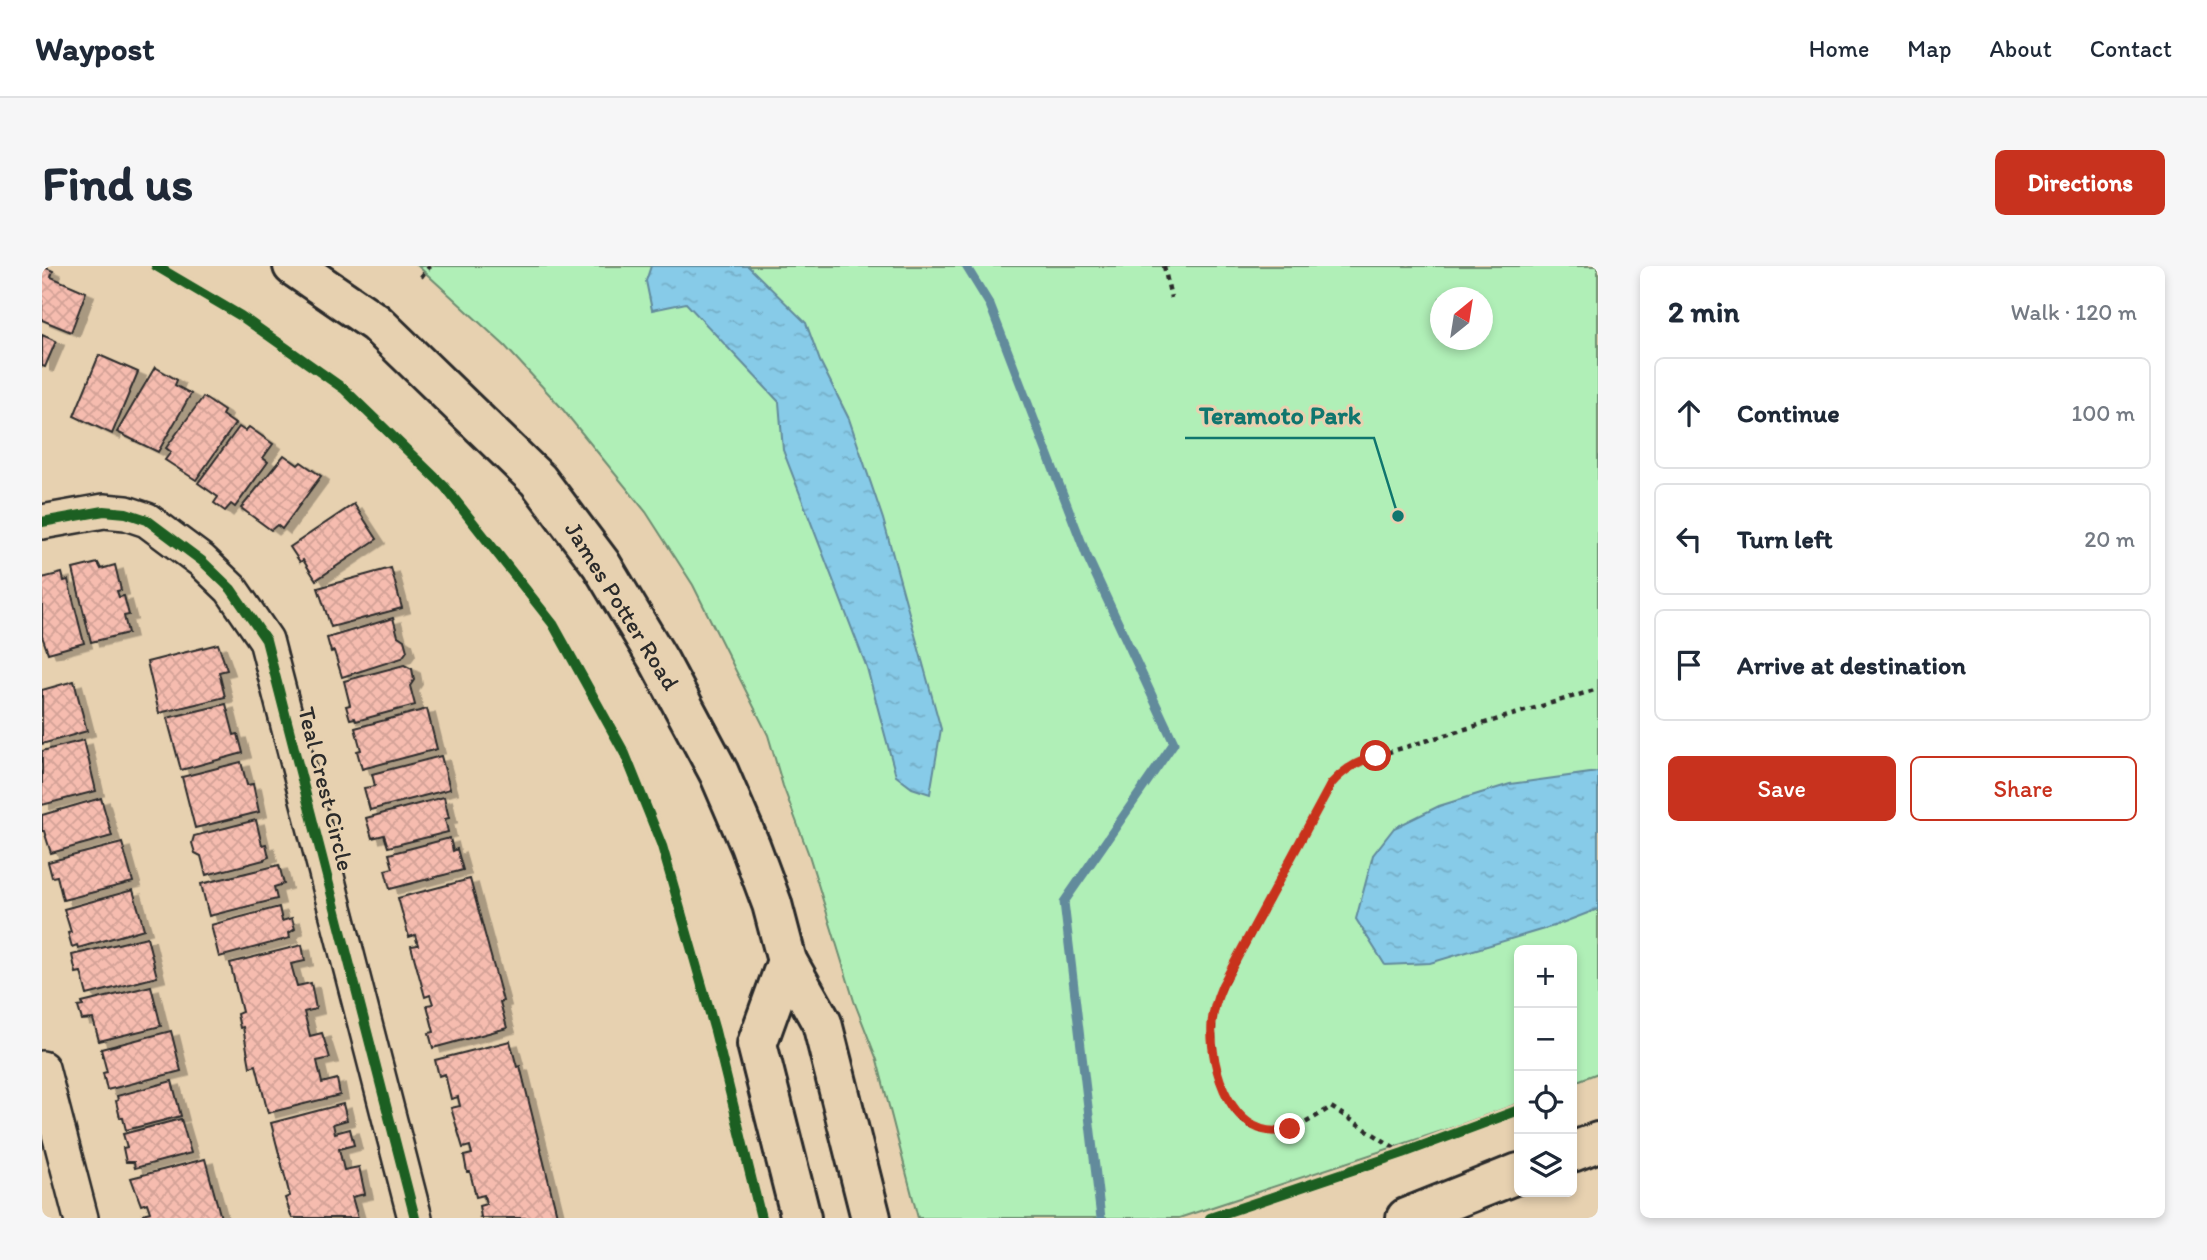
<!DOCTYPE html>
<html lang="en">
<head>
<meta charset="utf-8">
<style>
  :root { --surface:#fff; --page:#f6f6f7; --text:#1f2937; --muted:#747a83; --line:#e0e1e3; --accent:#c8321e }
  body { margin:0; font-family:Itim,sans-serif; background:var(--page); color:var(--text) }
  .controls { position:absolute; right:21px; bottom:21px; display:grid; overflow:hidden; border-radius:10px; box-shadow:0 4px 10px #0003 }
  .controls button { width:63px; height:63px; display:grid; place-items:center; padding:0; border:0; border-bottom:2px solid var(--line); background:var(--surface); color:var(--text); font:35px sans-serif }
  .compass { position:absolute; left:1388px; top:21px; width:63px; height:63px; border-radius:50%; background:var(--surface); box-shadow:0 4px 10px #0003; rotate:30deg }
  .stop { position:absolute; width:21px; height:21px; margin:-16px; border:5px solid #c8321e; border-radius:50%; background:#fff }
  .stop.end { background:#c8321e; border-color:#fff; box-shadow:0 2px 7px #0008 }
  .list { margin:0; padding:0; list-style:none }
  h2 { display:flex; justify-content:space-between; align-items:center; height:91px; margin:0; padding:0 28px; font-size:30px }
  h2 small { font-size:23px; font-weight:400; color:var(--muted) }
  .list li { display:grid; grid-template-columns:46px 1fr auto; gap:21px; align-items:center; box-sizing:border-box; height:112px; margin:0 14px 14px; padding:0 14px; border:2px solid var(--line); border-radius:10px }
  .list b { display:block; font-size:26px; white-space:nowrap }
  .list em { font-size:23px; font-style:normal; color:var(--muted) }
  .actions { display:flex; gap:14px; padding:21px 28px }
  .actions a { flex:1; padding:16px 0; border:2px solid var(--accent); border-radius:10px; text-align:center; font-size:24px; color:var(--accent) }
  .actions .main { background:var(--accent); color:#fff }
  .icon { flex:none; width:38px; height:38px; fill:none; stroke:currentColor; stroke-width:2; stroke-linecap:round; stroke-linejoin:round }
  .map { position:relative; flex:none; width:1556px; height:952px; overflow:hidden; border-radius:10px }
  header { display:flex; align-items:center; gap:42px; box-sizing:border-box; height:98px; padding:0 35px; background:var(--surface); border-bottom:2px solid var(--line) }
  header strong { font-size:33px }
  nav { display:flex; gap:38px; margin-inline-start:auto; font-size:24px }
  .intro { display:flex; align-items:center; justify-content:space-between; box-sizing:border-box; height:168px; padding:0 42px }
  h1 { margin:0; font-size:49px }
  .button { padding:18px 32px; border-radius:10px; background:var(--accent); color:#fff; font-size:24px; font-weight:700 }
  main { display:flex; gap:42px; padding:0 42px }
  aside { flex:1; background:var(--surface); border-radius:10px; box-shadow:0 4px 10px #0003 }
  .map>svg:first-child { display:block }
  .green { fill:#b0efb7; stroke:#6e8d71; stroke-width:2; fill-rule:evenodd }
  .water { fill:url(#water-ripples); stroke:#628b9c; stroke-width:2 }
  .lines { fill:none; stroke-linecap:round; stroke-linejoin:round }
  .stream { stroke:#628b9c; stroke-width:9 }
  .building { fill:url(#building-cross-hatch); stroke:#2b2b2b; stroke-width:2; filter:url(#shadow) }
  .street-casing { stroke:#2b2b2b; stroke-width:38 }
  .secondary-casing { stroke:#2b2b2b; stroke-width:44 }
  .path { stroke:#2b2b2b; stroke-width:4.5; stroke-dasharray:5 5; stroke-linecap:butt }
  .street { stroke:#e7d1b0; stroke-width:33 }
  .secondary { stroke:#e7d1b0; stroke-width:38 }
  .cycleway-casing { stroke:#e7d1b0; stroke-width:15 }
  .cycleway { stroke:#1b5e20; stroke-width:10 }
  .route { stroke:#c8321e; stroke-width:9 }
  .labels { text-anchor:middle; stroke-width:6; stroke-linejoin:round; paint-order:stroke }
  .street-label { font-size:24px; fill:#2b2b2b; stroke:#e7d1b0 }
  .leader { fill:none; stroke:#0f766e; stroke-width:2.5 }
  .callout-dot { fill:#0f766e; stroke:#e7d1b0; stroke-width:2.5 }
  .callout-label { font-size:26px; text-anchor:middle; font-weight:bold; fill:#0f766e; stroke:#e7d1b0; stroke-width:6; stroke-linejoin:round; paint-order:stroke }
</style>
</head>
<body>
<header>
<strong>Waypost</strong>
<nav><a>Home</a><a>Map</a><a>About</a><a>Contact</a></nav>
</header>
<div class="intro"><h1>Find us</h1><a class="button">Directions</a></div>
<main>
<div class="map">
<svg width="1556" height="952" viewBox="0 0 1556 952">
  <defs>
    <pattern id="water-ripples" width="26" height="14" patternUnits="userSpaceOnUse" patternTransform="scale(1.75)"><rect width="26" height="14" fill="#87cbe8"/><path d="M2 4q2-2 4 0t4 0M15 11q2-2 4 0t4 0" fill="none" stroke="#75aec7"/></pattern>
    <pattern id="building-cross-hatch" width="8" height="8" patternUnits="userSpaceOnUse" patternTransform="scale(1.75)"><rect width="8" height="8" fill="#f6bcaf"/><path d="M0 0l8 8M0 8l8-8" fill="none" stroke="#d3a297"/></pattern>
    <filter id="shadow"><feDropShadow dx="8" dy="4.5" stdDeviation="0" flood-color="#0004"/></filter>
  </defs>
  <rect width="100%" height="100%" fill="#e7d1b0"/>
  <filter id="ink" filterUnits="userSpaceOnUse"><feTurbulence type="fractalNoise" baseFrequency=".0143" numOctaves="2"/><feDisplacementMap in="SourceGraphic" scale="14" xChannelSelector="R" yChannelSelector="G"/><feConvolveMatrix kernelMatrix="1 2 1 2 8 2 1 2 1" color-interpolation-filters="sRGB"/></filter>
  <g filter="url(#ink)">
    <!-- green -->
    <path class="green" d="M376 0H1556V807L1530 817V684H1477V837L1415 860 1137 952H876L835 794 812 735 767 589 741 520 726 469 651 319 604 246 518 140 463 80ZM1398 32H1440V74H1398Z"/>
    <!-- water -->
    <g class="water">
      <polygon points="609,0 706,0 764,57 778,95 807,153 841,253 899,463 888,528 870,522 854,510 825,402 741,184 737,136 644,37 610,44 604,15"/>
      <polygon points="1556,506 1556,643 1512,660 1388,697 1343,699 1314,653 1331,589 1352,562 1397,540 1468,518"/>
    </g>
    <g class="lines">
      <!-- stream -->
      <polyline class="stream" points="924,0 948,39 1044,288 1132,477 1022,636 1059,952"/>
    </g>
    <!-- building -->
    <g class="building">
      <polygon points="0,0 11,5 9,11 44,26 29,66 0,54"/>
      <polygon points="0,69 14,75 3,101 0,100"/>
      <polygon points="57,89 96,106 70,168 32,150"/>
      <polygon points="113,101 135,114 133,119 149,128 116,186 75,166"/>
      <polygon points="161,131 182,145 180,149 193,158 154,214 123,194 129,186 124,182"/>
      <polygon points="197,161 203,165 207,161 231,178 221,192 226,196 193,241 189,238 183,245 172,237 176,231 156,217"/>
      <polygon points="242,189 256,199 259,196 279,210 240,263 235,259 229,264 199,242"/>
      <polygon points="312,238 335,273 274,314 261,294 258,296 248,281"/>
      <polygon points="56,297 59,303 73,299 79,324 75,325 77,331 82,330 87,349 82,350 86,367 49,376 31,303"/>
      <polygon points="349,302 360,342 289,361 276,322"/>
      <polygon points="20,307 22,315 26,314 42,377 6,387 0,370 0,312"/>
      <polygon points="351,352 356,370 362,374 365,385 360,392 300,411 292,385 289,386 285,372"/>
      <polygon points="176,378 185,404 177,406 183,431 117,447 105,396"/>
      <polygon points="362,399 370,403 372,414 368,420 373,439 314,455 313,452 308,453 304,440 308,439 302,415"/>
      <polygon points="32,415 45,465 0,478 0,424"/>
      <polygon points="184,438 192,469 196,468 201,487 139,504 125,452"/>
      <polygon points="385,443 395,483 320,503 315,485 319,484 313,462"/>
      <polygon points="42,474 54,525 0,539 0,485"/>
      <polygon points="399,490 408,523 328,544 322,522 333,520 330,508"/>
      <polygon points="199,496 205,519 211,518 217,546 153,562 140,511"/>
      <polygon points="402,531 407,552 403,553 406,566 346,581 342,569 330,572 324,552"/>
      <polygon points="59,532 70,570 9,587 2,565 0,565 0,549"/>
      <polygon points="214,554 220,579 224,578 227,591 222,593 222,594 164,609 159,590 153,587 150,577 152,570"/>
      <polygon points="408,572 411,585 415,583 421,604 348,623 343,604 351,602 347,588"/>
      <polygon points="80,577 91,616 21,634 15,610 10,611 6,596"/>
      <polygon points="237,599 242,618 232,621 235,633 167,650 159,618"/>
      <polygon points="428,613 461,735 458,736 465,762 391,782 387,767 392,766 385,739 391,738 388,729 383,731 369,680 376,679 373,669 367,671 356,632"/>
      <polygon points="91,624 102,663 36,682 35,679 30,681 26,667 29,666 22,643"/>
      <polygon points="237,641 240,655 250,652 253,663 247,667 248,672 177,691 169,659"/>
      <polygon points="105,671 115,711 45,729 39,706 34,707 30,689"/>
      <polygon points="260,679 263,695 249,698 255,720 269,717 274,743 262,746 268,770 280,767 288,792 275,795 280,817 295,813 298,829 226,847 214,799 208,801 201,761 198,762 195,748 200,746 188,697"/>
      <polygon points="109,720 119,760 57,775 51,753 40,754 36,741 41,740 40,737"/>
      <polygon points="129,765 139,805 65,824 61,807 65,806 59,783"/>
      <polygon points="468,775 475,801 478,800 515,949 502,952 437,952 439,951 437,940 444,938 442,929 434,931 428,906 425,906 422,890 430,888 428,880 421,882 409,842 418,840 416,831 409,833 403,808 397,810 393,794"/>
      <polygon points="130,815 139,850 84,864 81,852 78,852 74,835 76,834 75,830"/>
      <polygon points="301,838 305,854 291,858 293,867 308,863 312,879 297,883 302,904 317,901 323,928 310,931 316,952 250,952 243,932 248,930 229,857"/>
      <polygon points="139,853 149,887 93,902 92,896 84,896 81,882 85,881 81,868"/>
      <polygon points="163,893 179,952 102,952 101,948 108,946 105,937 99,939 89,912"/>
    </g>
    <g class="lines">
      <defs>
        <g id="street">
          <polyline points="0,256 62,245 84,247 105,254 160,295 189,323 224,374 373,952"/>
          <polyline points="0,802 39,952"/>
        </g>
        <g id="secondary">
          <polyline points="251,0 334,57 496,214 559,298 617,395 677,507 708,579 730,638 745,695 780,757 829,952"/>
          <polyline points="745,695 715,778 759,952"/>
          <polyline points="1530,886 1556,876"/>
          <polyline points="1364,952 1477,907"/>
        </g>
      </defs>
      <!-- street casing -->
      <use href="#street" class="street-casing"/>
      <!-- secondary casing -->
      <use href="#secondary" class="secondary-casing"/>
      <!-- path -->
      <g class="path">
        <polyline points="1122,0 1129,32"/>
        <polyline points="379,11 388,0"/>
        <path d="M1361 887 1289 841C1273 851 1254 865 1235 866 1176 869 1163 772 1176 731L1289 518 1304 503 1324 493 1556 423"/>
      </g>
      <!-- street -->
      <use href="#street" class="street"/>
      <!-- secondary -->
      <use href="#secondary" class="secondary"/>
      <defs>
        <g id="cycleway">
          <polyline points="114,0 199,50 302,123 403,221 511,358 583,488 620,580 673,765 719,952"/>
          <polyline points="0,256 62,245 84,247 105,254 160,295 189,323 224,374 373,952"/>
          <polyline points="1168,952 1361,887 1477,844"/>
        </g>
      </defs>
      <!-- cycleway casing -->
      <use href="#cycleway" class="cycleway-casing"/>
      <!-- cycleway -->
      <use href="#cycleway" class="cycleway"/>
    </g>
  </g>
  <g class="lines" filter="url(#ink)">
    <!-- route -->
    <path class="route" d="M1248 863C1190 879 1167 801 1170 757 1171 744 1175 732 1180 720L1289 518C1302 503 1316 495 1334 490"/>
  </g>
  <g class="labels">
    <!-- street labels -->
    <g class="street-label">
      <text transform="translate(580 340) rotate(58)" y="8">James Potter Road</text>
      <text transform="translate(284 523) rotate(76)" y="8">Teal Crest Circle</text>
    </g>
  </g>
  <!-- callouts -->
  <path class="leader" d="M1356 250L1332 172H1143"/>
  <circle class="callout-dot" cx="1356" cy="250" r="7"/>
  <g class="callout-label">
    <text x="1238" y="158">Teramoto Park</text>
  </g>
</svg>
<div class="controls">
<button>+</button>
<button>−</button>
<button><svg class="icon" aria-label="locate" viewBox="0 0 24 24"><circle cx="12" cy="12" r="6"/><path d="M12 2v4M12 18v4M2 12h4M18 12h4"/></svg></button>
<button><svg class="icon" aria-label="layers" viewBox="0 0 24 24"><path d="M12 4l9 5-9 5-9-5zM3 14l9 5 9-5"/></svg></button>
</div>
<svg class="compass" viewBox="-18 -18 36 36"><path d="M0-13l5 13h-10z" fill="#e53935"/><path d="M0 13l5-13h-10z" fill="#747a83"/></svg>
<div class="stop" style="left:1334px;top:490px"></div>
<div class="stop end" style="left:1248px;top:863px"></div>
</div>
<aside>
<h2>2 min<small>Walk · 120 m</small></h2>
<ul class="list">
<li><svg class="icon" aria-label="ahead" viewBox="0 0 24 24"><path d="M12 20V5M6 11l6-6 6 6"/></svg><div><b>Continue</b></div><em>100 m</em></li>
<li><svg class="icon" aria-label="left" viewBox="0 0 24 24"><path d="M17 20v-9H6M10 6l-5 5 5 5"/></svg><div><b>Turn left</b></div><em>20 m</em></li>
<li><svg class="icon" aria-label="arrive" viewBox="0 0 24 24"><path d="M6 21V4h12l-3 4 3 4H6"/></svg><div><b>Arrive at destination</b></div></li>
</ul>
<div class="actions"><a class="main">Save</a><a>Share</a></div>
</aside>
</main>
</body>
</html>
